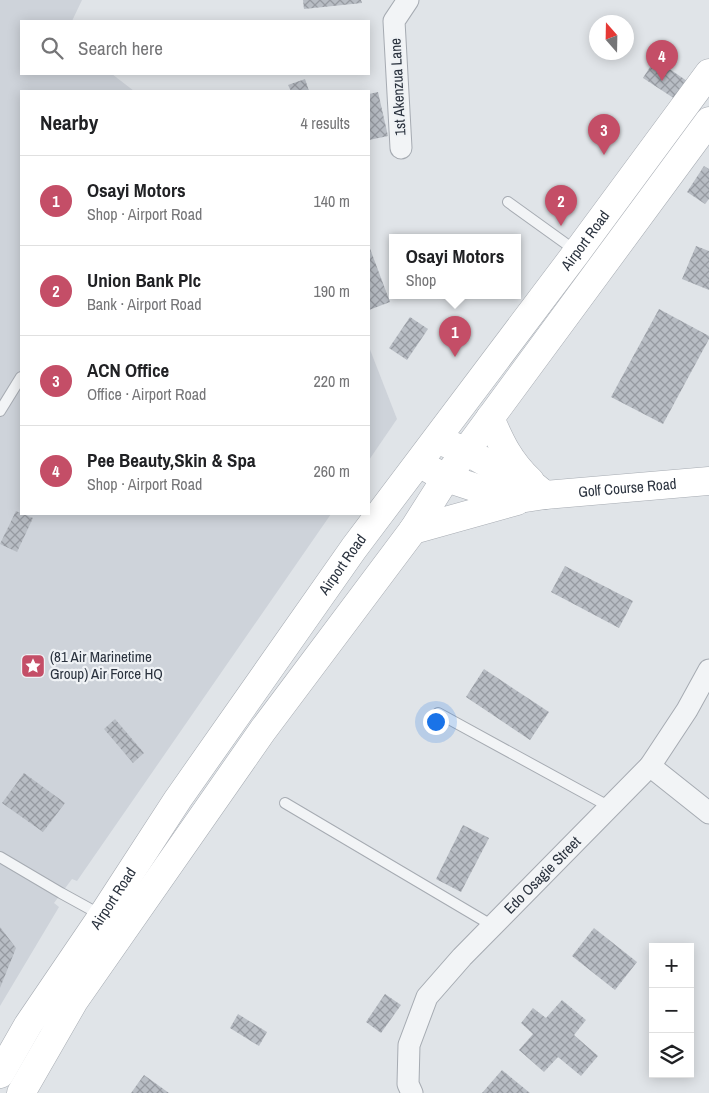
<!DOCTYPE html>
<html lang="en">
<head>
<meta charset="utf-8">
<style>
  :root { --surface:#fff; --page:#f6f6f6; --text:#202124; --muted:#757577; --line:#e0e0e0; --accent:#c44e67 }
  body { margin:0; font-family:"Archivo Narrow",sans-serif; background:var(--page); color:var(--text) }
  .controls { position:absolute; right:15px; bottom:15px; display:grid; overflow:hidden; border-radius:0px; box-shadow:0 2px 12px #0003 }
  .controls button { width:45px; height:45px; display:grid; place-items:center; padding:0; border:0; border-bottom:1px solid var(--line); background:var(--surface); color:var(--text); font:25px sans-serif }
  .compass { position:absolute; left:589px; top:15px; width:45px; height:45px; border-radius:50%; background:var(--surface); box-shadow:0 2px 12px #0003; rotate:340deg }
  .you { position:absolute; left:435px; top:721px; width:18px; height:18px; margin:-12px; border:4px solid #fff; border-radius:50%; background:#1a73e8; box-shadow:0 0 0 8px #1a73e833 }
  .badge { display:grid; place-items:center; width:32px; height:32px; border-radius:50%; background:var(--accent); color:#fff; font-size:16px; font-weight:700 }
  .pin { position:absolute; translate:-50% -41px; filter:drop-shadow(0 1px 2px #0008) }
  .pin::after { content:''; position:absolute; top:26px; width:18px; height:15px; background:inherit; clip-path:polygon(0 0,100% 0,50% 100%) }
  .popup { position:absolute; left:389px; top:234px; width:132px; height:65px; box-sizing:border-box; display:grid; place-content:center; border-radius:0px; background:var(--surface); filter:drop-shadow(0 1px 4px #0005); font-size:16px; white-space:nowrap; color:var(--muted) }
  .popup b { font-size:19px; color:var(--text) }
  .popup::after { content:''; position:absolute; left:50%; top:100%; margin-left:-10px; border:10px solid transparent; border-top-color:var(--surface) }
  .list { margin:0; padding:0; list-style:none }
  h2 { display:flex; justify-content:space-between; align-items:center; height:65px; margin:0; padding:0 20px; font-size:21px }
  h2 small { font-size:16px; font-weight:400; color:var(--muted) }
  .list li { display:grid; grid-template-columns:32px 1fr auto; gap:15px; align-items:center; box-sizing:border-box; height:90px; padding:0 20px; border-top:1px solid var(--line) }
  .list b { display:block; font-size:19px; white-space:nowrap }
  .list p { margin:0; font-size:16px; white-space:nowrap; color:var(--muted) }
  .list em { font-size:16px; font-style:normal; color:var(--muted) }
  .icon { flex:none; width:28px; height:28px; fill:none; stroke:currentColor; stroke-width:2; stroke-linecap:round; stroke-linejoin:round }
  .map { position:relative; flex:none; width:709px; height:1093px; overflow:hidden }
  .search { position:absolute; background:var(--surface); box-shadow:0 2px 12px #0003; left:20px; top:20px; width:350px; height:55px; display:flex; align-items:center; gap:12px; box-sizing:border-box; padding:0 18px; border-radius:0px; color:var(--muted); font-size:19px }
  .panel { position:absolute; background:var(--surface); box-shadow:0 2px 12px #0003; left:20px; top:90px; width:350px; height:425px; border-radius:0px }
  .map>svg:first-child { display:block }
  .built { fill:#ced3da }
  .building { fill:url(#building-cross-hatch) }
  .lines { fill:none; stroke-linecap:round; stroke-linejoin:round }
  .lane-casing { stroke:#a6abb2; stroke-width:12 }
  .street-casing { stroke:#a6abb2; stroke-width:23 }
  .secondary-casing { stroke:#a6abb2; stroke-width:29 }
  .lane { stroke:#f2f4f6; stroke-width:10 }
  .street { stroke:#f2f4f6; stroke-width:21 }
  .secondary { stroke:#fff; stroke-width:28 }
  .labels { text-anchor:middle; stroke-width:4.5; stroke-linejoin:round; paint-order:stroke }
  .street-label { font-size:15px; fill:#2a323e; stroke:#eff2f5 }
  .poi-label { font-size:15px; fill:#2a323e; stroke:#eff2f5; text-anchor:start }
</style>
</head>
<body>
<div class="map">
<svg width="709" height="1093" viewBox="0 0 709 1093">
  <defs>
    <pattern id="building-cross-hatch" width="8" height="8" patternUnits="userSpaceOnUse" patternTransform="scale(1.25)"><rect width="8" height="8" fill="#b8bdc4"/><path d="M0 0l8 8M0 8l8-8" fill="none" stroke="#969aa1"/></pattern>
  </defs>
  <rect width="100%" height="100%" fill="#e0e4e8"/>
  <!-- built -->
  <g class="built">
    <polygon points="0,0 82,0 72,21 21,21 21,74 112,74 134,91 21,91 21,514 331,514 77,881 72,879 54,903 59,907 0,1006"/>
    <polygon points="369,347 397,419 369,460"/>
  </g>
  <!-- building -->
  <g class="building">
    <polygon points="303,0 361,0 362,3 304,9"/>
    <polygon points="655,59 687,81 675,99 643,78"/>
    <polygon points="305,79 309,91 291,91 288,85"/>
    <polygon points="378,92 388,136 369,140 369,94"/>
    <polygon points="704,166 709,169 709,199 705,204 687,192"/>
    <polygon points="369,246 390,302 369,310"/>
    <polygon points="696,246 709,251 709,290 682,279"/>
    <polygon points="659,309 709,336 709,339 663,424 611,397"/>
    <polygon points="410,317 428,329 407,360 389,348"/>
    <polygon points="16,511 33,518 17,552 0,544"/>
    <polygon points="565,566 633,601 619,628 551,592"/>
    <polygon points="484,669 549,712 530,740 466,697"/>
    <polygon points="115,719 144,753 133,763 104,729"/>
    <polygon points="24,773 65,803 43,832 2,803"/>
    <polygon points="463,825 489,838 461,892 436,879"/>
    <polygon points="0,927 16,948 0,988"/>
    <polygon points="594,928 637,962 615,990 572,956"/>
    <polygon points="385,994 401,1005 381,1033 366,1022"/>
    <polygon points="562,1000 586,1020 574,1035 598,1056 581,1076 558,1057 544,1072 519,1050 533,1034 521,1023 533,1008 546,1018"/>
    <polygon points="238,1014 267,1032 259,1046 230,1028"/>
    <polygon points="502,1070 530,1093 482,1093"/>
    <polygon points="144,1075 169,1093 131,1093"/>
  </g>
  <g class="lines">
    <defs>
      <g id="lane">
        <polyline points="508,202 576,251"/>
        <polyline points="0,411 21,377"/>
        <polyline points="438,713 610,807"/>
        <polyline points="285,803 493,926"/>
        <polyline points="0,857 61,893 101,915"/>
      </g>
      <g id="street">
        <polyline points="401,148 394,21 408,0"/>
        <polyline points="650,766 709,813"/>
        <path id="s1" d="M412 1093 408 1084 409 1045 427 997 462 957 650 766 687 710 709 670"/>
      </g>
      <g id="secondary">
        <path d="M490 418C501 443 509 461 530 481"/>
        <polyline points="448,444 466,451 515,479 534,486 545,495"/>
        <path id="s2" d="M431 470 446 478 498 495 519 499 545 495 709 481"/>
        <polyline points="413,530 517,501"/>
        <path id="s3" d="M0 1074 28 1025 100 919 178 799 354 548 577 252 709 73"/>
        <polyline points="21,1093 74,1001 263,730 413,530 446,478 709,121"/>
      </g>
    </defs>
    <!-- lane casing -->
    <use href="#lane" class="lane-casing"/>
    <!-- street casing -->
    <use href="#street" class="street-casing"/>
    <!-- secondary casing -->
    <use href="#secondary" class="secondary-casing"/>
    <!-- lane -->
    <use href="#lane" class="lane"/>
    <!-- street -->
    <use href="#street" class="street"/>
    <!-- secondary -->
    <use href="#secondary" class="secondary"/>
  </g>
  <!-- icons -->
  <defs>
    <symbol id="sight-square" viewBox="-11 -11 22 22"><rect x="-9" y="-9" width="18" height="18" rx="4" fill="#c44e67" stroke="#eff2f5"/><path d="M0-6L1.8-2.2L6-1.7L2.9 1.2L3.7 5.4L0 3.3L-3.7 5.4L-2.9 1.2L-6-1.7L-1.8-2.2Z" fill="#fff"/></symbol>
  </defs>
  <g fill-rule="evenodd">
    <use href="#sight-square" x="19" y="652" width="28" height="28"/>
  </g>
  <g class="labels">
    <!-- street labels -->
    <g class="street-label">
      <text transform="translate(398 87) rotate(-93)" y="5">1st Akenzua Lane</text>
      <text dy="5" stroke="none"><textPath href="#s3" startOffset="1019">Airport Road</textPath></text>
      <text dy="5" stroke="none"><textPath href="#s2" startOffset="202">Golf Course Road</textPath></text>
      <text dy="5" stroke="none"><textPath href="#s3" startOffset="614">Airport Road</textPath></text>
      <text dy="5" stroke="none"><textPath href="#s1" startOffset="268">Edo Osagie Street</textPath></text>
      <text dy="5" stroke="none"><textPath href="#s3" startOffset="209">Airport Road</textPath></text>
    </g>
    <!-- poi labels -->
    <g class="poi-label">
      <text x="50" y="662">(81 Air Marinetime<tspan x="50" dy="17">Group) Air Force HQ</tspan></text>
    </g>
  </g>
</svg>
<div class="controls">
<button>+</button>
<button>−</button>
<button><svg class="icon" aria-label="layers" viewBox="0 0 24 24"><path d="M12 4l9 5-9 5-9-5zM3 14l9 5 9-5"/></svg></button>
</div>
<svg class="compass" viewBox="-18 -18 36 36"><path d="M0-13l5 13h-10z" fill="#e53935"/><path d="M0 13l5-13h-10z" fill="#757577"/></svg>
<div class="you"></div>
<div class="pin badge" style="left:455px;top:357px">1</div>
<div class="popup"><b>Osayi Motors</b>Shop</div>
<div class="pin badge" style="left:561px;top:226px">2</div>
<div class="pin badge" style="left:604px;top:155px">3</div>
<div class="pin badge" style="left:662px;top:81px">4</div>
<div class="search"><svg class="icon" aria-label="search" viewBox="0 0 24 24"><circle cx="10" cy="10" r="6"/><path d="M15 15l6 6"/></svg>Search here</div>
<section class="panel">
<h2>Nearby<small>4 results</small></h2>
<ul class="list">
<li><span class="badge">1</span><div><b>Osayi Motors</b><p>Shop · Airport Road</p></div><em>140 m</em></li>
<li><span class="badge">2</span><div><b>Union Bank Plc</b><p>Bank · Airport Road</p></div><em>190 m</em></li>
<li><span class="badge">3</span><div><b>ACN Office</b><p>Office · Airport Road</p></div><em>220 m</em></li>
<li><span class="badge">4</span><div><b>Pee Beauty,Skin &amp; Spa</b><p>Shop · Airport Road</p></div><em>260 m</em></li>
</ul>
</section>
</div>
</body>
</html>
